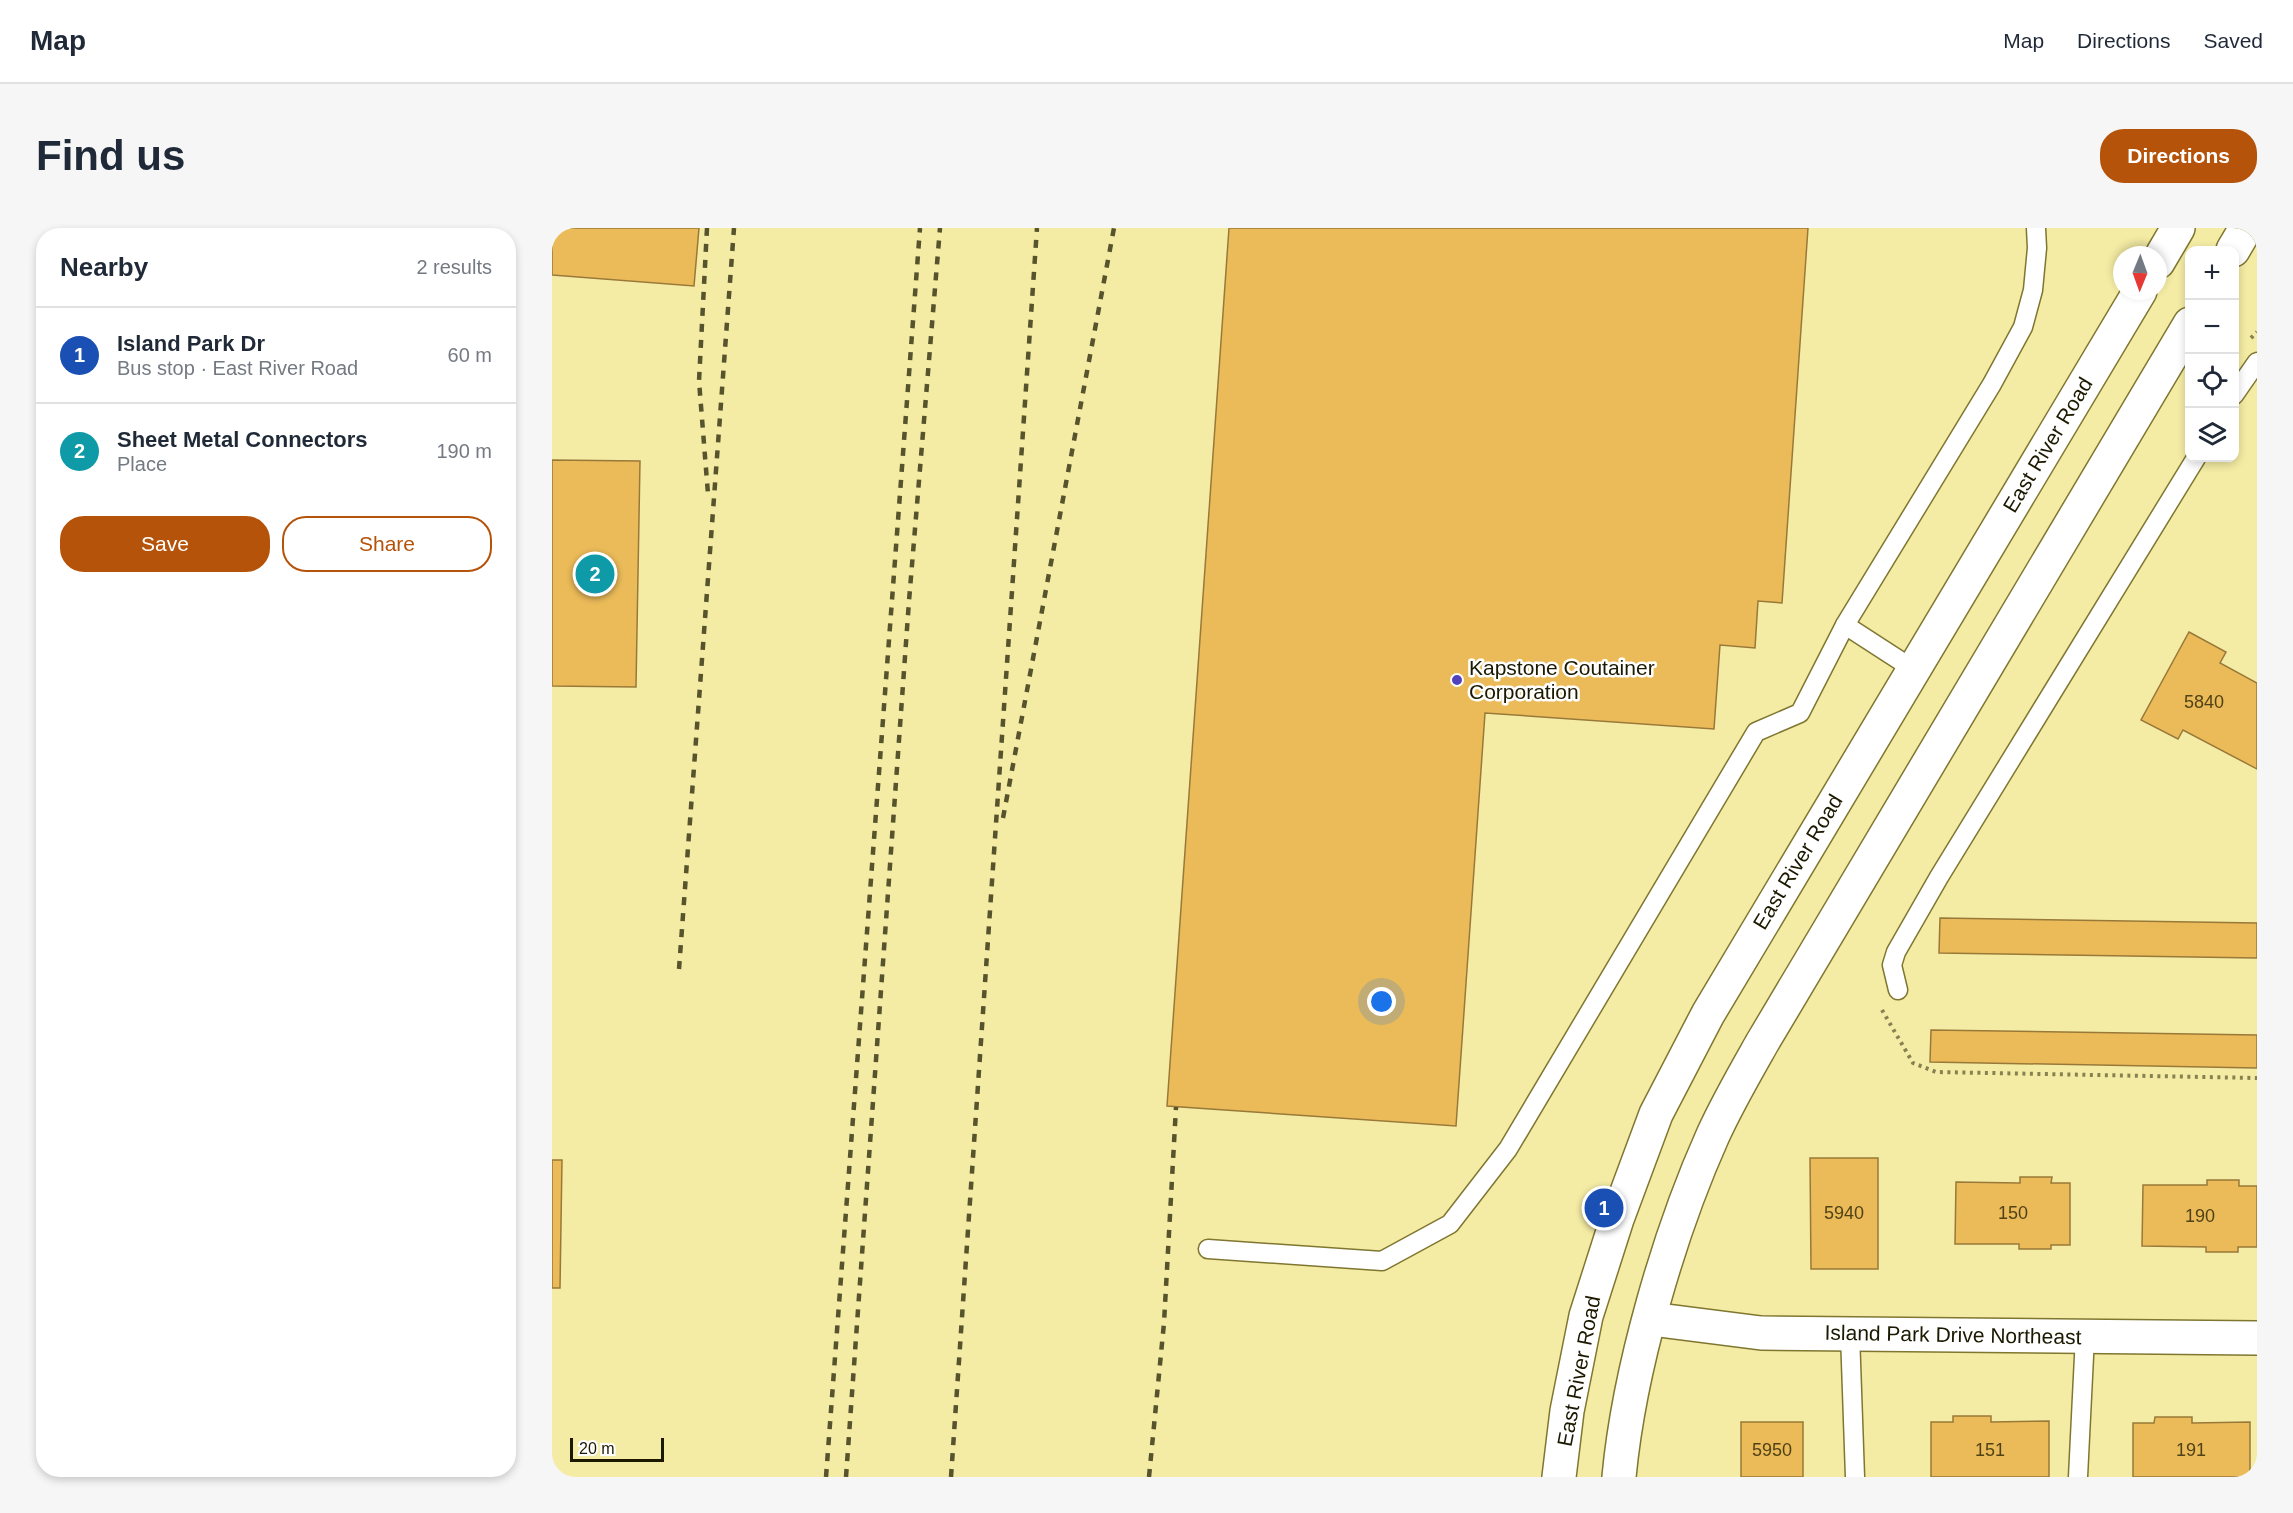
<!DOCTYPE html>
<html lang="en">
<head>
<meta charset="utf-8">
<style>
  :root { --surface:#fff; --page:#f6f6f7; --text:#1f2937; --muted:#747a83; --line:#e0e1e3; --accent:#b45309 }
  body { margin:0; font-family:Arial,sans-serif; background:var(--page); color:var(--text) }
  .controls { position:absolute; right:18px; top:18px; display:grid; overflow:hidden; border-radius:12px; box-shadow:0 3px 9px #0003 }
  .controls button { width:54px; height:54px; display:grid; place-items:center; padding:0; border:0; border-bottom:2px solid var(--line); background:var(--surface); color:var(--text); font:30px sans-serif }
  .compass { position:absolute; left:1561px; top:18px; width:54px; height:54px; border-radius:50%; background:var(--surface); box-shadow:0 3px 9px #0003; rotate:181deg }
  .scale { position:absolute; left:18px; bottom:15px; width:94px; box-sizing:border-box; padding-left:6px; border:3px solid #1c1900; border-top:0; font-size:16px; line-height:21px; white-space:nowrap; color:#1c1900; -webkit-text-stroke:4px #fff; paint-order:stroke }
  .you { position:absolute; left:830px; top:774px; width:21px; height:21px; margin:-15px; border:4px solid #fff; border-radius:50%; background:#1a73e8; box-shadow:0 0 0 9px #1a73e833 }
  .badge { display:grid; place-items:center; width:39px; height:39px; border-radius:50%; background:var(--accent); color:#fff; font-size:20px; font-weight:700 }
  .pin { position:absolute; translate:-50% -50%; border:3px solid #fff; box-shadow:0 2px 6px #0006 }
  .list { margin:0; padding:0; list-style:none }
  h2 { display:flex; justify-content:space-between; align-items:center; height:78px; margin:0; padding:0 24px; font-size:26px }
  h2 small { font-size:20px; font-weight:400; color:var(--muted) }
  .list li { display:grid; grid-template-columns:39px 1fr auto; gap:18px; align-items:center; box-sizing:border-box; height:96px; padding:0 24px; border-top:2px solid var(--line) }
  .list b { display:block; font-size:22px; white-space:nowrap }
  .list p { margin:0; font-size:20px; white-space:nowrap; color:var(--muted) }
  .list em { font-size:20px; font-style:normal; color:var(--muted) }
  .actions { display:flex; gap:12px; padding:18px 24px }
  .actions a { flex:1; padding:14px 0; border:2px solid var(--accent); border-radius:24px; text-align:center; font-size:21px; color:var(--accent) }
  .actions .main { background:var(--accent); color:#fff }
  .icon { flex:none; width:33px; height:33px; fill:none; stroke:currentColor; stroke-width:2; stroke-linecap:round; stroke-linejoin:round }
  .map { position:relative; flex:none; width:1705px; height:1249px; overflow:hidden; border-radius:24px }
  header { display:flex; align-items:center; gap:36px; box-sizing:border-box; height:84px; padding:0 30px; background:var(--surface); border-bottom:2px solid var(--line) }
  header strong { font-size:28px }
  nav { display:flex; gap:33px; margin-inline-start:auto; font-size:21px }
  .intro { display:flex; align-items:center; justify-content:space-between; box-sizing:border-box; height:144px; padding:0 36px }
  h1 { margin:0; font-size:42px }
  .button { padding:15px 27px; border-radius:24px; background:var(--accent); color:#fff; font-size:21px; font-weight:700 }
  main { display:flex; gap:36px; padding:0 36px }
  aside { flex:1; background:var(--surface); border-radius:24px; box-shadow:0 3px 9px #0003 }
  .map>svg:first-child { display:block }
  .building { fill:#ebbb59; stroke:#997939; stroke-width:1.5 }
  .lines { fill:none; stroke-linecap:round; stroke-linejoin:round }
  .lane-casing { stroke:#7f7630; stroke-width:21 }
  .street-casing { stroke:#7f7630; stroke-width:36 }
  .secondary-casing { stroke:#7f7630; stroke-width:36 }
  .path { stroke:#878151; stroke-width:4; stroke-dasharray:3 4.5; stroke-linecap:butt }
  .lane { stroke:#fff; stroke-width:18 }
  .street { stroke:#fff; stroke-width:33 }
  .secondary { stroke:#fff; stroke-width:33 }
  .rail { stroke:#57532d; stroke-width:4.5; stroke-dasharray:8 8; stroke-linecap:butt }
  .poi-dot { fill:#5243ba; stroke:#fff; stroke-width:2 }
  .labels { text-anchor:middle; stroke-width:5; stroke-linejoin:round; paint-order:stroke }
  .number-label { font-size:18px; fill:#504216 }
  .street-label { font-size:21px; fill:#1c1900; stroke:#fff }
  .poi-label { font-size:21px; fill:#1c1900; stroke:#fff; text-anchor:start }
</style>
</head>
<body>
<header>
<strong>Map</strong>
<nav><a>Map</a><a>Directions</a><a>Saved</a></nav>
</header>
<div class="intro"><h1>Find us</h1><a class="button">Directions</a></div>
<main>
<aside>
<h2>Nearby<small>2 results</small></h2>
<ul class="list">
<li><span class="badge" style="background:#1a4fb4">1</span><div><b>Island Park Dr</b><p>Bus stop · East River Road</p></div><em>60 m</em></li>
<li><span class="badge" style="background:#0f9aa8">2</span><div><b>Sheet Metal Connectors</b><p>Place</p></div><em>190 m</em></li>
</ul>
<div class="actions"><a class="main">Save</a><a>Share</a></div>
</aside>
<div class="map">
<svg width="1705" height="1249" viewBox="0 0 1705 1249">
  <rect width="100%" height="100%" fill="#f4eca4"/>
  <!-- building -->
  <g class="building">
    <polygon points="0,0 147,0 142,58 0,47"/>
    <polygon points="677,0 1256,0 1230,375 1206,373 1203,420 1168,417 1162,501 933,485 904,898 615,878"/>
    <polygon points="0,232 88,233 84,459 0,458"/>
    <polygon points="1637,404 1674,424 1668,435 1705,455 1705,541 1631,502 1626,511 1589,492"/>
    <polygon points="1388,690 1705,695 1705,730 1387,725"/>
    <polygon points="1379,802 1705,807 1705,840 1378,834"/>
    <polygon points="1258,930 1326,930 1326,1041 1259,1041"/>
    <polygon points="0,932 10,932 8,1060 0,1060"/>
    <polygon points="1468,949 1500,949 1499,955 1518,955 1518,1017 1499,1017 1499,1021 1467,1021 1467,1016 1403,1016 1404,954 1468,955"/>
    <polygon points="1655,952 1687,952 1687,958 1705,958 1705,1019 1686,1019 1686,1024 1654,1024 1654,1019 1590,1018 1591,957 1655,957"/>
    <polygon points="1401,1188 1439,1188 1439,1194 1497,1193 1497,1249 1379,1249 1379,1194 1401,1194"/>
    <polygon points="1603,1189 1640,1189 1640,1195 1698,1194 1698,1249 1581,1249 1581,1195 1602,1195"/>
    <rect x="1189" y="1194" width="62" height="55"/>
  </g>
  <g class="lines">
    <defs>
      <g id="lane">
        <polyline points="1682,167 1705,134"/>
        <polyline points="1293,397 1361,441"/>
        <polyline points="1346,762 1340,737 1344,724 1387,649 1644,230"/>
        <polyline points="656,1021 830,1033 898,996 956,921 1204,504 1248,485 1293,397 1440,156 1471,99 1481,62 1485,20 1484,0"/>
        <polyline points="1298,1106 1303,1249"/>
        <polyline points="1526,1249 1533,1108"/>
      </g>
      <polyline id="street" points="1099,1091 1209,1105 1705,1110"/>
      <g id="secondary">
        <polyline points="1681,22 1694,0"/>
        <polyline points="1606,34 1626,0"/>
        <polyline points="1007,1249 1015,1183 1034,1088 1065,991 1104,886 1156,786 1588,63"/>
        <path d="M1067 1249C1077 1142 1117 1005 1161 907 1175 876 1193 845 1210 815L1638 96"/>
      </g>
    </defs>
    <!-- lane casing -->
    <use href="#lane" class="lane-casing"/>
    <!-- street casing -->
    <use href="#street" class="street-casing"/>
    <!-- secondary casing -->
    <use href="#secondary" class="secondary-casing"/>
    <!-- path -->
    <g class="path">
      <polyline points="1699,110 1705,104"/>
      <polyline points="1330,782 1361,835 1384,844 1705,850"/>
    </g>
    <!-- lane -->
    <use href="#lane" class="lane"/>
    <!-- street -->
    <use href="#street" class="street"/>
    <!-- secondary -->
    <use href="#secondary" class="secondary"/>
    <!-- rail -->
    <g class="rail">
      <polyline points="155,0 147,153 156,266"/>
      <polyline points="451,590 562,0"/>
      <polyline points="127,741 182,0"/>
      <polyline points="274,1249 368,0"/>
      <polyline points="294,1249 357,373 388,0"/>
      <polyline points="399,1249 485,0"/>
      <polyline points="597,1249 612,1095 624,879"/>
    </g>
  </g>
  <!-- markers -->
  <circle class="poi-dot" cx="905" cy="452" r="6"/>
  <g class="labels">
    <!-- number labels -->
    <g class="number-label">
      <text x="1652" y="480">5840</text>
      <text x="1292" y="991">5940</text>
      <text x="1461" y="991">150</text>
      <text x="1648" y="994">190</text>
      <text x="1220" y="1228">5950</text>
      <text x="1438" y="1228">151</text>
      <text x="1639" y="1228">191</text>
    </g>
    <!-- street labels -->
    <g class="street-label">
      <text transform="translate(1496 217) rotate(-59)" y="7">East River Road</text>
      <text transform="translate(1246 634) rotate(-59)" y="7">East River Road</text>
      <text transform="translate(1401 1107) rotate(1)" y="7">Island Park Drive Northeast</text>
      <text transform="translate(1027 1143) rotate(-79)" y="7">East River Road</text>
    </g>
    <!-- poi labels -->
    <g class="poi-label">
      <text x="917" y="447">Kapstone Coutainer<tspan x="917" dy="24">Corporation</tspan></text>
    </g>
  </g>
</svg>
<div class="controls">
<button>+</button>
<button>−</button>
<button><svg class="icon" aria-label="locate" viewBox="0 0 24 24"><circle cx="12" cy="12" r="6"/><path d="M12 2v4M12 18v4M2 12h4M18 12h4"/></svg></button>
<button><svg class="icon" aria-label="layers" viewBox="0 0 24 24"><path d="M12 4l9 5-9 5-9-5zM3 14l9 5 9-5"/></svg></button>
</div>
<svg class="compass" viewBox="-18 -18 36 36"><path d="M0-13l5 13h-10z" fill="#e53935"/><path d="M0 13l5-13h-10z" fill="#747a83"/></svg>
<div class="scale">20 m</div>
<div class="you"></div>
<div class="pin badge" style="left:1052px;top:980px;background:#1a4fb4">1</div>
<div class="pin badge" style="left:43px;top:346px;background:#0f9aa8">2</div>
</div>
</main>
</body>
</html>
